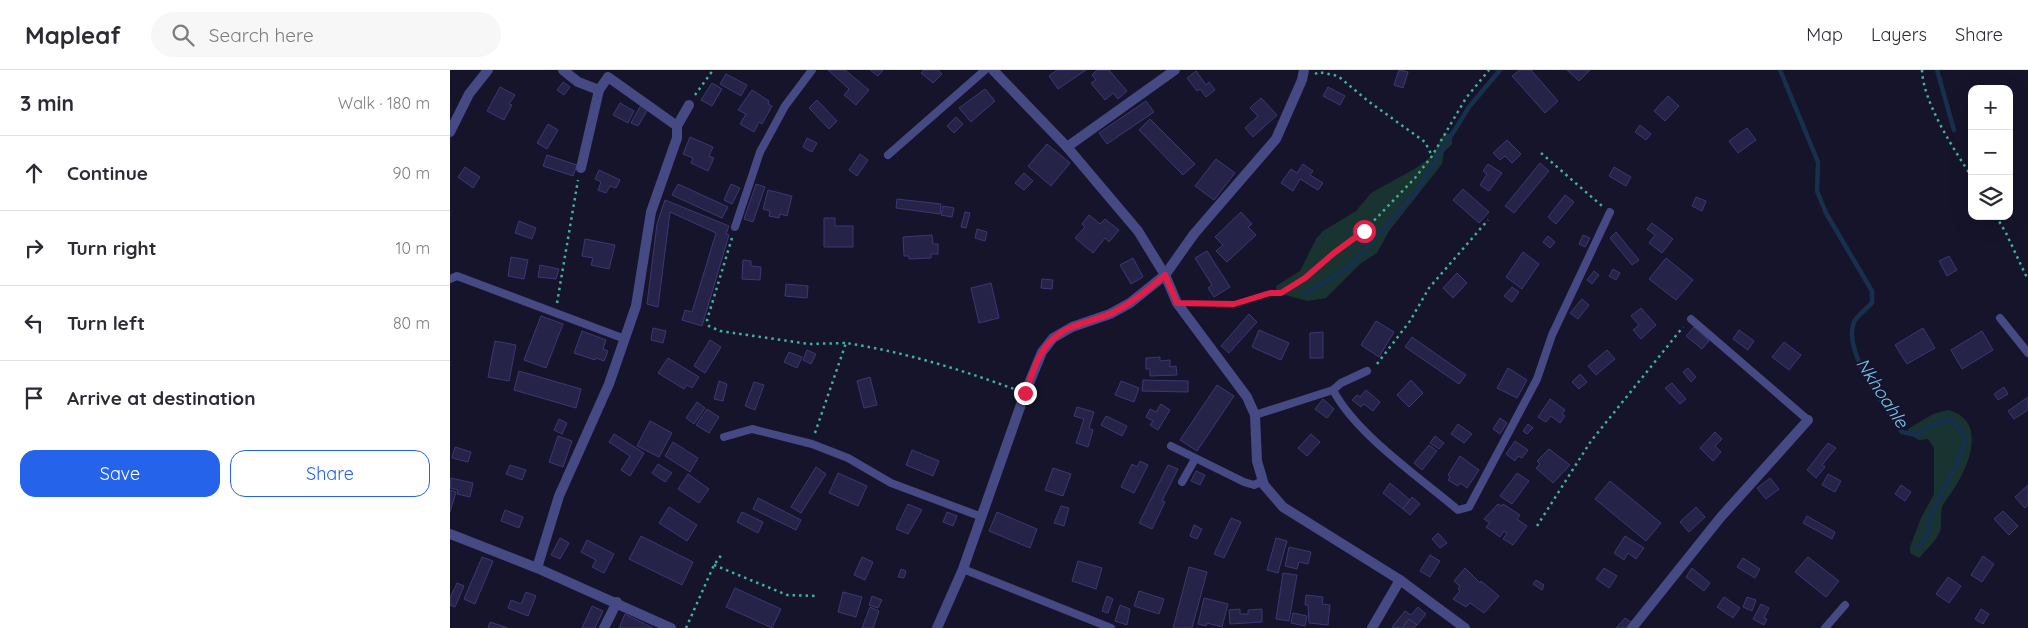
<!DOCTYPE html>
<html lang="en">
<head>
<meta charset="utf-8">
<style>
  :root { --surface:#fff; --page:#f7f7f7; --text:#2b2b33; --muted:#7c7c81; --line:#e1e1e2; --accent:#2563eb }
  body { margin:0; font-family:Quicksand,sans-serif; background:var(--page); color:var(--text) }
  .controls { position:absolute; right:15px; top:15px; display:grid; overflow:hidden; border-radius:10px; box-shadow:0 5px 20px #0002 }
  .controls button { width:45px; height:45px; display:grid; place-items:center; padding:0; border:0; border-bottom:1px solid var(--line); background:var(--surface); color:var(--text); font:25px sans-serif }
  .stop { position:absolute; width:15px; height:15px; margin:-11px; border:4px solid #e11d48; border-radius:50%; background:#fff }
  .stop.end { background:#e11d48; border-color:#fff; box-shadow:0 1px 5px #0008 }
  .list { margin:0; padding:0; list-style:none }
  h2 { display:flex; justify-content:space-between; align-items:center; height:65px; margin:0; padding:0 20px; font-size:21px }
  h2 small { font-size:16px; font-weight:400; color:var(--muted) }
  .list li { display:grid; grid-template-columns:32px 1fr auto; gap:15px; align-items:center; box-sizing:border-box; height:75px; padding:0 20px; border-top:1px solid var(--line) }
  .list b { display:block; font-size:19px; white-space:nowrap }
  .list em { font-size:16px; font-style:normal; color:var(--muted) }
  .actions { display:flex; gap:10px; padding:15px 20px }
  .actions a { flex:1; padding:11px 0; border:1px solid var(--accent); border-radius:15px; text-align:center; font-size:18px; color:var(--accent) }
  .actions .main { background:var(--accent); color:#fff }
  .icon { flex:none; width:28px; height:28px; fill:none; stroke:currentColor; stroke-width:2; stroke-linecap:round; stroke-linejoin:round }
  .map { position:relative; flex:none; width:1578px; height:558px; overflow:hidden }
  header { display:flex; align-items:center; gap:30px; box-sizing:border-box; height:70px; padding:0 25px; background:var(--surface); border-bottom:1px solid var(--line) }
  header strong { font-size:24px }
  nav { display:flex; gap:28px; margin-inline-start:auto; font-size:18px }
  .search { width:350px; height:45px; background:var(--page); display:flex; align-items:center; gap:12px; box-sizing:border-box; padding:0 18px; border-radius:28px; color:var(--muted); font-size:19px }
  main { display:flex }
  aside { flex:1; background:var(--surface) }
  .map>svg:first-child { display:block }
  .green { fill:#183330 }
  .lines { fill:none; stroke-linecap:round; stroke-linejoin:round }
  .stream { stroke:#16304d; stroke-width:4.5 }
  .building { fill:#262349; stroke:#3d3772 }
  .path { stroke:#40b19e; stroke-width:2.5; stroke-dasharray:2.5 4; stroke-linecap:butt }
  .service { stroke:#454984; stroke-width:8 }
  .minor { stroke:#454984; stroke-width:10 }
  .route { stroke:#e11d48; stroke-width:6 }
  .labels { text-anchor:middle; stroke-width:4.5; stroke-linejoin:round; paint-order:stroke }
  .water-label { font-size:18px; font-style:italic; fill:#7bc6f0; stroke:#16142a }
</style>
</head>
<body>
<header>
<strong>Mapleaf</strong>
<div class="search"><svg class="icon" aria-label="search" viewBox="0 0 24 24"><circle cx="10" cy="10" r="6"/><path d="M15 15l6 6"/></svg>Search here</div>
<nav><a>Map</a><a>Layers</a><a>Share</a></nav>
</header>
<main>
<aside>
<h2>3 min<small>Walk · 180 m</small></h2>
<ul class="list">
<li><svg class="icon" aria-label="ahead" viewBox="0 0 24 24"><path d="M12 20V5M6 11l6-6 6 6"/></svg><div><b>Continue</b></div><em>90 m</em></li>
<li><svg class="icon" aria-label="right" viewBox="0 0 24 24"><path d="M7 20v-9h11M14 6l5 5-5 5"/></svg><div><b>Turn right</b></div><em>10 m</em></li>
<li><svg class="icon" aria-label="left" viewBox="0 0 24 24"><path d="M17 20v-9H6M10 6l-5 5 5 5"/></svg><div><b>Turn left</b></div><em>80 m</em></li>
<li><svg class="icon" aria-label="arrive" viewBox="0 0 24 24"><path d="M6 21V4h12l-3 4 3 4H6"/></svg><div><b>Arrive at destination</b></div></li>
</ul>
<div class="actions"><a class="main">Save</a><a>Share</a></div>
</aside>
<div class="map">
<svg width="1578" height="558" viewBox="0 0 1578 558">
  <rect width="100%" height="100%" fill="#16142a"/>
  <!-- green -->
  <g class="green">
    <polygon points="995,62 1002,65 1002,74 994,82 992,94 939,161 927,183 910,194 876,228 858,231 827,223 826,216 850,201 866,169 873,161 906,141 921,123 966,98 982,86"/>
    <path d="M1498 340C1537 350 1520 394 1504 419 1501 424 1496 429 1493 435 1489 443 1493 453 1490 461 1487 470 1475 481 1469 488L1460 483V477L1471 448 1484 424V378L1478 369 1469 370 1457 363 1458 359 1483 344Z"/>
  </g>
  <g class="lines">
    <!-- stream -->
    <g class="stream">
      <path d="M1330 0 1368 92 1367 121 1376 143 1422 221V233C1417 238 1407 246 1404 252 1392 282 1436 338 1452 362L1467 365 1482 355 1502 350 1516 368 1507 393 1479 449 1478 464 1468 478"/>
      <polyline points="1487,0 1504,60"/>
      <polyline points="854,224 899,197 966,122 1019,37 1050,0"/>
    </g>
  </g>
  <!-- building -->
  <g class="building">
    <polygon points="378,0 395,0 419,20 406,35 394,25 399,19"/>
    <polygon points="420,0 433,0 428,6"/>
    <polygon points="474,0 488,0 492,4 483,13 471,3"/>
    <polygon points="607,0 636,0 608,19 599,6"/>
    <polygon points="647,0 659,0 677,21 668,29 663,23 655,30 641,13 646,10 642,5"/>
    <polygon points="949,0 958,2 953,18 944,15"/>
    <polygon points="1070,0 1081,0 1108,31 1095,43 1062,6"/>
    <polygon points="1117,0 1140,0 1129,11"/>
    <polygon points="746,1 756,15 759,12 765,20 756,27 750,19 747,21 737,8"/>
    <polygon points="276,4 297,15 291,26 270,14"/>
    <polygon points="113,12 120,17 114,25 107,20"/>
    <polygon points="262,13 272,19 262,36 251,30"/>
    <polygon points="50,17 65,25 59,34 62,35 54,50 37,41"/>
    <polygon points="878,17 895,26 890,35 873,26"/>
    <polygon points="535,19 545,31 521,52 509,38"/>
    <polygon points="302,20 319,31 318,34 322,36 312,54 309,52 304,62 290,54 296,44 288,40"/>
    <polygon points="1218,26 1229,36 1215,51 1204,41"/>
    <polygon points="811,28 827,45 803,67 795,58 808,46 800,38"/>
    <polygon points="367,30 387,51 379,59 359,38"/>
    <polygon points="696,31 704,42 657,74 649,63"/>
    <polygon points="170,33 184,41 178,53 163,45"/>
    <polygon points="191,35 198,39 188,56 181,53"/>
    <polygon points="506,47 513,54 504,63 497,56"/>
    <polygon points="700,49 745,94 733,105 689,60"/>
    <polygon points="98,54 108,60 97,79 87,73"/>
    <polygon points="1190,55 1201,64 1196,70 1185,62"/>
    <polygon points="1297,58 1306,70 1288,83 1279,71"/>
    <polygon points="240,67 263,77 259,86 264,88 258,101 241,93 243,88 233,84"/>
    <polygon points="357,68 367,73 362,82 353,77"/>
    <polygon points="1057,70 1071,84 1062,93 1055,86 1050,90 1043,83"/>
    <polygon points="597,74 620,93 601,116 578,96"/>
    <polygon points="410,84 418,90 407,106 399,100"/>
    <polygon points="97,85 127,95 123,106 93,96"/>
    <polygon points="766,89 785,103 764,130 745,116"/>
    <polygon points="1090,93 1099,101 1064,143 1055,136"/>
    <polygon points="853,94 863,101 860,105 873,113 868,120 850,109 843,121 831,113 841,99 847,103"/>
    <polygon points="1038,94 1052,103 1039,121 1030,115 1037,104 1033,101"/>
    <polygon points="15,97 30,107 23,118 8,107"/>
    <polygon points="1164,97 1181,107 1176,116 1159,106"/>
    <polygon points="149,100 170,110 166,118 160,116 156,123 148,120 151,112 145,109"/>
    <polygon points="574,103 583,111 574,120 565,113"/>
    <polygon points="228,114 278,137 272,148 222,125"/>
    <polygon points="281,114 290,118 282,134 274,130"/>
    <polygon points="306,114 315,117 303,152 294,149"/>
    <polygon points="1013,119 1039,142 1029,153 1003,130"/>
    <polygon points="318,120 342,126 337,146 330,144 329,148 319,146 320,141 313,139"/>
    <polygon points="1115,125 1124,132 1106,154 1098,147"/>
    <polygon points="1246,127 1256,131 1252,141 1242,136"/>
    <polygon points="447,129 491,134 490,144 446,138"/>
    <polygon points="215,130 279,156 276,164 279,165 252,256 232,250 235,240 242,242 266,163 220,142 208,237 197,234 207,154"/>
    <polygon points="493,136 504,138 502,147 491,145"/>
    <polygon points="515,142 520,143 516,158 511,157"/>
    <polygon points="791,142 802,154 798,157 806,165 777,192 766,181 773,175 765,167"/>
    <polygon points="639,145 650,154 655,149 669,160 659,172 655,168 643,183 625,168 635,157 632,154"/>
    <polygon points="374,148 385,148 385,156 403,156 403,177 374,177"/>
    <polygon points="69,151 86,158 82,169 65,163"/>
    <polygon points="1202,153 1223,169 1212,183 1199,173 1205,165 1197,159"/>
    <polygon points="527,159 537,162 535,171 525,168"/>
    <polygon points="1166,162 1189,190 1182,195 1160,168"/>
    <polygon points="482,165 483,174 488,174 488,184 481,184 481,188 459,189 459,186 454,186 453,167"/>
    <polygon points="1133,165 1140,168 1135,177 1129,174"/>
    <polygon points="1098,166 1105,172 1100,178 1093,172"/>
    <polygon points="135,169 165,175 159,199 141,195 143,188 132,186"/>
    <polygon points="757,181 780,217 764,227 758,218 762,215 745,188"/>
    <polygon points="1073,182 1089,194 1072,219 1056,207"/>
    <polygon points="1499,186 1507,200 1497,206 1489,191"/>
    <polygon points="61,187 78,190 74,209 58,206"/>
    <polygon points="683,188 693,207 681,214 670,195"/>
    <polygon points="1216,188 1243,210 1226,230 1199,209"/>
    <polygon points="293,190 301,191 301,196 311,197 310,210 292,209"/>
    <polygon points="90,195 109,199 106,209 88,207"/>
    <polygon points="1163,199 1170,203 1166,210 1159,206"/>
    <polygon points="1144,201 1149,205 1142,214 1137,210"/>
    <polygon points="1007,203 1017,213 1003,228 993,218"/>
    <polygon points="592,209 603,210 602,219 591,218"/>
    <polygon points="541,213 549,248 529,253 521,218"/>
    <polygon points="336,214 358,216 357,228 335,226"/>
    <polygon points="1062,217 1069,222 1062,232 1054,226"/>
    <polygon points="1132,229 1139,235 1128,249 1120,243"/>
    <polygon points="1191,238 1206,255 1191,269 1183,260 1189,255 1181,246"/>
    <polygon points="799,244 807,252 779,283 771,276"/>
    <polygon points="91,246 113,254 96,298 74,290"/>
    <polygon points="926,251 944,262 929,287 911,275"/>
    <polygon points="1244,257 1259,271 1252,279 1236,266"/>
    <polygon points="203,258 216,261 213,273 201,270"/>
    <polygon points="1473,258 1485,278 1457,294 1445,275"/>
    <polygon points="809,260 839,273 831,290 802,277"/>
    <polygon points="1289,260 1304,271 1298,280 1283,269"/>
    <polygon points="132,261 156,270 153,279 158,281 154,291 146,288 145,290 124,283"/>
    <polygon points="1532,261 1543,280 1512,299 1501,280"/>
    <polygon points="873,262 873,288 860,288 860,263"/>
    <polygon points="962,267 1016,305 1009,314 955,277"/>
    <polygon points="260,270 271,277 255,303 244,296"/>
    <polygon points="45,271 66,275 59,311 38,307"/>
    <polygon points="1334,272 1351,285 1339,300 1322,287"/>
    <polygon points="357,280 366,284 361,294 353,290"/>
    <polygon points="1157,280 1165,289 1146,305 1138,296"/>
    <polygon points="339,282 352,287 347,298 334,292"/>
    <polygon points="710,287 710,291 720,290 720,297 726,296 727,305 700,306 700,299 696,299 696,288"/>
    <polygon points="218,288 249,307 242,318 237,315 234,319 208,303"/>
    <polygon points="1058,298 1077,310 1067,328 1047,318"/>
    <polygon points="1238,298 1246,307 1241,312 1233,302"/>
    <polygon points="69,301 131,319 126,338 64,320"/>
    <polygon points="1130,304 1137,312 1129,319 1122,312"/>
    <polygon points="420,307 427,335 414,338 407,311"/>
    <polygon points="693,310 738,311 738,322 692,321"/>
    <polygon points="961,310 973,323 959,337 947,325"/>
    <polygon points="269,311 277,314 273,331 264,329"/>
    <polygon points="671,311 689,318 684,332 665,325"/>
    <polygon points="304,312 314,315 305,340 295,336"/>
    <polygon points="1222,313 1236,329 1230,334 1215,318"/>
    <polygon points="767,315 784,326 747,381 730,370"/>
    <polygon points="1554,317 1558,324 1548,330 1544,324"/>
    <polygon points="916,320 930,332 923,341 914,334 911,337 902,330 907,325 910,327"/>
    <polygon points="1578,327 1578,340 1564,349 1558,341"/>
    <polygon points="873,329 884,339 877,348 865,339"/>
    <polygon points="1100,329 1115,340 1112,344 1115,346 1110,353 1101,346 1096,352 1088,347"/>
    <polygon points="247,332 255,338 244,354 236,348"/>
    <polygon points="711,334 720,340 708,360 700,355 703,351 696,347 700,339 706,342"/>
    <polygon points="627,337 644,342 639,358 643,360 638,377 626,373 634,349 624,346"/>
    <polygon points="257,339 269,347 259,363 246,355"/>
    <polygon points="656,346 677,356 672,366 651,355"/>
    <polygon points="1050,348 1057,353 1050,364 1043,359"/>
    <polygon points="109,349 117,353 112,364 104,360"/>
    <polygon points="200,351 222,363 209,387 187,376"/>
    <polygon points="1008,354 1022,364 1014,373 1001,364"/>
    <polygon points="1078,354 1083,358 1077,364 1073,361"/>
    <polygon points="1265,362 1272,369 1265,376 1271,382 1263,391 1250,378"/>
    <polygon points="164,364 194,383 180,406 171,400 180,386 159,372"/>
    <polygon points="861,364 870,372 857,386 848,378"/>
    <polygon points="108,366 122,371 113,397 99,392"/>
    <polygon points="985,366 994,373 989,379 980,373"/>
    <polygon points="1065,371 1078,380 1072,388 1068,386 1065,391 1056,384"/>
    <polygon points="223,372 248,388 240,402 215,386"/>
    <polygon points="1378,373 1386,378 1372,395 1375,397 1366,408 1357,400"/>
    <polygon points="979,375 987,381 972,400 964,393"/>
    <polygon points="5,377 21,382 18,392 2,388"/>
    <polygon points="1099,379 1120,395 1103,413 1086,398 1090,394 1087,391"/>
    <polygon points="462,380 489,391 483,406 456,395"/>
    <polygon points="1010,386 1029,400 1017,418 1010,413 1008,416 998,410 1000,407 998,405"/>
    <polygon points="690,391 698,395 684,423 671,417 682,394 687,397"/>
    <polygon points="208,394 222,403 215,412 202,403"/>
    <polygon points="60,395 76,400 72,410 56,404"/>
    <polygon points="718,395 728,399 712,431 715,432 702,459 689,453"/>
    <polygon points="366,397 376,404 351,443 341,437"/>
    <polygon points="603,398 621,404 613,426 595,420"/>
    <polygon points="746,401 755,405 750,415 741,411"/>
    <polygon points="388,403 417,416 408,436 379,423"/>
    <polygon points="1067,403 1079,411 1062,434 1050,426"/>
    <polygon points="238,404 259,419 249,433 228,419"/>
    <polygon points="1378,404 1391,411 1385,422 1372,415"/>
    <polygon points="1,408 23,413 20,427 7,424 8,420 0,418"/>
    <polygon points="1320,408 1329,419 1316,429 1307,418"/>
    <polygon points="1160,411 1211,453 1196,471 1145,429"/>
    <polygon points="940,413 960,430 953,439 933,423"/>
    <polygon points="1451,415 1461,422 1455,431 1445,424"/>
    <polygon points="1578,415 1578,435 1575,438 1565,427"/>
    <polygon points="0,420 6,422 0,442"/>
    <polygon points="962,427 970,434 960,445 953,439"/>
    <polygon points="308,428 351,450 346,460 303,439"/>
    <polygon points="458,434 472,440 458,464 446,459"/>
    <polygon points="1048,434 1051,436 1053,434 1070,445 1067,449 1077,456 1063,475 1053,469 1057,463 1054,461 1050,467 1036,457 1040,453 1034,449"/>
    <polygon points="611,436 619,438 614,456 604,453"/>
    <polygon points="219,437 247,455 237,471 209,453"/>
    <polygon points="1246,437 1255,447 1239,462 1230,452"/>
    <polygon points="55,440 73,447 69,458 51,451"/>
    <polygon points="1553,441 1568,456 1559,465 1544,449"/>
    <polygon points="292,442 313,452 308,463 287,452"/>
    <polygon points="497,442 507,446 503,456 493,452"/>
    <polygon points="547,442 587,459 580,478 539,461"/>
    <polygon points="1357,446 1385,462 1382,469 1353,453"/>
    <polygon points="781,448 791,452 774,488 764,484"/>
    <polygon points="744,455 752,459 747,469 740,466"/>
    <polygon points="988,463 997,473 990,478 982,469"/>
    <polygon points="191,466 243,492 232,515 179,489"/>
    <polygon points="1175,466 1194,478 1186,489 1178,483 1174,490 1164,483"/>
    <polygon points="110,468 119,473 110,489 101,485"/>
    <polygon points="826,468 837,471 828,503 817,500"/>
    <polygon points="137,470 164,484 154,503 142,497 146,490 131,482"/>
    <polygon points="839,477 861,482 858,494 849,492 847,499 835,496"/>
    <polygon points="980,485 990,491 980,507 970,501"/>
    <polygon points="1533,486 1544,494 1532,512 1521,505"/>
    <polygon points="32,487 43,491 25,534 14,529"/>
    <polygon points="412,487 423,492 415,510 404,505"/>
    <polygon points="1358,487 1389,511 1376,527 1345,502"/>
    <polygon points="1293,488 1310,499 1305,508 1287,497"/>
    <polygon points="628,491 652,498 646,519 622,511"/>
    <polygon points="739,497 757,502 742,558 723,558"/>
    <polygon points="1015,498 1030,513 1031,511 1049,526 1034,543 1020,533 1016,537 1003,529 1010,521 1008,519 1010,516 1004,511"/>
    <polygon points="1154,498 1167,506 1159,518 1146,509"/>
    <polygon points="1242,498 1260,513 1254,521 1236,507"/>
    <polygon points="451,499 456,501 454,508 448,507"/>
    <polygon points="833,503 847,505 839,551 826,549"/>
    <polygon points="1498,507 1511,516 1499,533 1486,524"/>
    <polygon points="1086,510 1094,515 1092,520 1083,514"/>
    <polygon points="7,513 14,516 5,537 0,535 0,528"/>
    <polygon points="285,518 331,539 322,558 276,537"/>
    <polygon points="689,521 714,529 709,544 684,536"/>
    <polygon points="76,522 86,526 78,546 58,538 61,530 71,534"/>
    <polygon points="393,522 412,527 406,547 388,542"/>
    <polygon points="856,525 873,527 872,534 880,535 878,555 859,553 858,535 855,535"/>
    <polygon points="422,526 432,530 428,538 419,535"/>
    <polygon points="657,526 663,529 658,543 652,541"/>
    <polygon points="1274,527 1290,538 1283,548 1267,537"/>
    <polygon points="1297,527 1306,530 1302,541 1293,537"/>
    <polygon points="754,528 778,534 772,557 757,553 756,556 748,554"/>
    <polygon points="1311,534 1319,538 1314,548 1317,549 1314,555 1303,549"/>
    <polygon points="670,535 680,539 677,555 665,551"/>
    <polygon points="142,536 153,541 145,558 132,558"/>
    <polygon points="420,537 429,541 423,558 412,558"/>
    <polygon points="968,537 976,544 967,555 959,549 952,558 942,557 955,541 961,545"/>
    <polygon points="790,539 790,544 798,544 798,540 812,539 812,552 780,554 779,540"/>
    <polygon points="1531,539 1539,544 1533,554 1525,549"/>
    <polygon points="843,543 857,546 855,556 841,553"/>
    <polygon points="175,544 203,558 169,558"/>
    <polygon points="1175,548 1182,553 1177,558 1166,558"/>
    <polygon points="959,549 967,555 964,558 952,558"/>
    <polygon points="40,552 58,558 38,558"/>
  </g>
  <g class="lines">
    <!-- path -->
    <g class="path">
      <path d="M1472 0C1473 32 1504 80 1522 107"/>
      <polyline points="865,4 869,2 888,6 918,31 975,72 982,86"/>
      <polyline points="245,25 263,0"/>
      <polyline points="1091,83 1152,136"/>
      <polyline points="1546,146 1556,163 1578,210"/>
      <polyline points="282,168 257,250 259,256 270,261 359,274 396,273"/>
      <polyline points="107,233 128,110"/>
      <polyline points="743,234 784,234 820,223 831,223 855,208 884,183 914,161 965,108 982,86 1016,28 1039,0"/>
      <polyline points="927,294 960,251 979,218 1038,150"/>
      <path d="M365 363 396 273C454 282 509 299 564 319"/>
      <polyline points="1087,456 1141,371 1233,257"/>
      <polyline points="264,495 337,525 367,526"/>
      <polyline points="236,558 264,495 272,484"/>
    </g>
    <!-- service -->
    <g class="service">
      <polyline points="438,85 535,0"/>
      <polyline points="285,157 310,82 335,36 362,0"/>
      <polyline points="0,209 7,206 175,269"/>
      <polyline points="1550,248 1578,283"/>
      <polyline points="1241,249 1358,350"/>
      <path d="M883 320C906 364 969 407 1008 440L1019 437 1087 309 1102 265 1160 142"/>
      <polyline points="805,345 883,320 891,313 917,301"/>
      <polyline points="274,367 302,359 362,374 398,388 441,413 532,447"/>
      <polyline points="721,376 794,412 804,415 813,411"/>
      <polyline points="732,412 745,389"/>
      <polyline points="513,499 661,558"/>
      <polyline points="1375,558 1395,535"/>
    </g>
    <!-- minor -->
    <g class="minor">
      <polyline points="113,0 128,12 149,20"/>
      <polyline points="543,0 617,77 688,161 715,205 727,233 797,327 805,345 807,391 814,415 833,437 950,510 1015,558"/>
      <polyline points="0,62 19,24 38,0"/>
      <polyline points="617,77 725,0"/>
      <polyline points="131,98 149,20 158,7 227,56"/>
      <polyline points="0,464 87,498 221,558"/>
      <polyline points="87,498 109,426 159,314 186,236 201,142 227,68 227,56 239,35"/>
      <polyline points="154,558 167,532"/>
      <polyline points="487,558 513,499 575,323 592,282 603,268 622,257 660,244 680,233 715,205 744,164 826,69 852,10 854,0"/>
      <polyline points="922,558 950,510"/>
      <polyline points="1182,558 1270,448 1358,350"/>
    </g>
  </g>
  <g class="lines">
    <!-- route -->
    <path class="route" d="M575 323C582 305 588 282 603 269 619 253 643 252 662 243 682 233 698 220 715 205L727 233 784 234 820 223H831L855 208 884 183 914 161"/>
  </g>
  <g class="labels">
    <!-- water labels -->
    <g class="water-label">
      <text transform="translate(1432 323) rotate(57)" y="6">Nkhoahle</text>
    </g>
  </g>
</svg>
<div class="controls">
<button>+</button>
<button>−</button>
<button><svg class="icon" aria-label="layers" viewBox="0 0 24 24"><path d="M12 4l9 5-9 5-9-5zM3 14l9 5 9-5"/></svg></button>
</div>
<div class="stop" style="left:914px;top:161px"></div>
<div class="stop end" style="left:575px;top:323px"></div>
</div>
</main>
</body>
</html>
